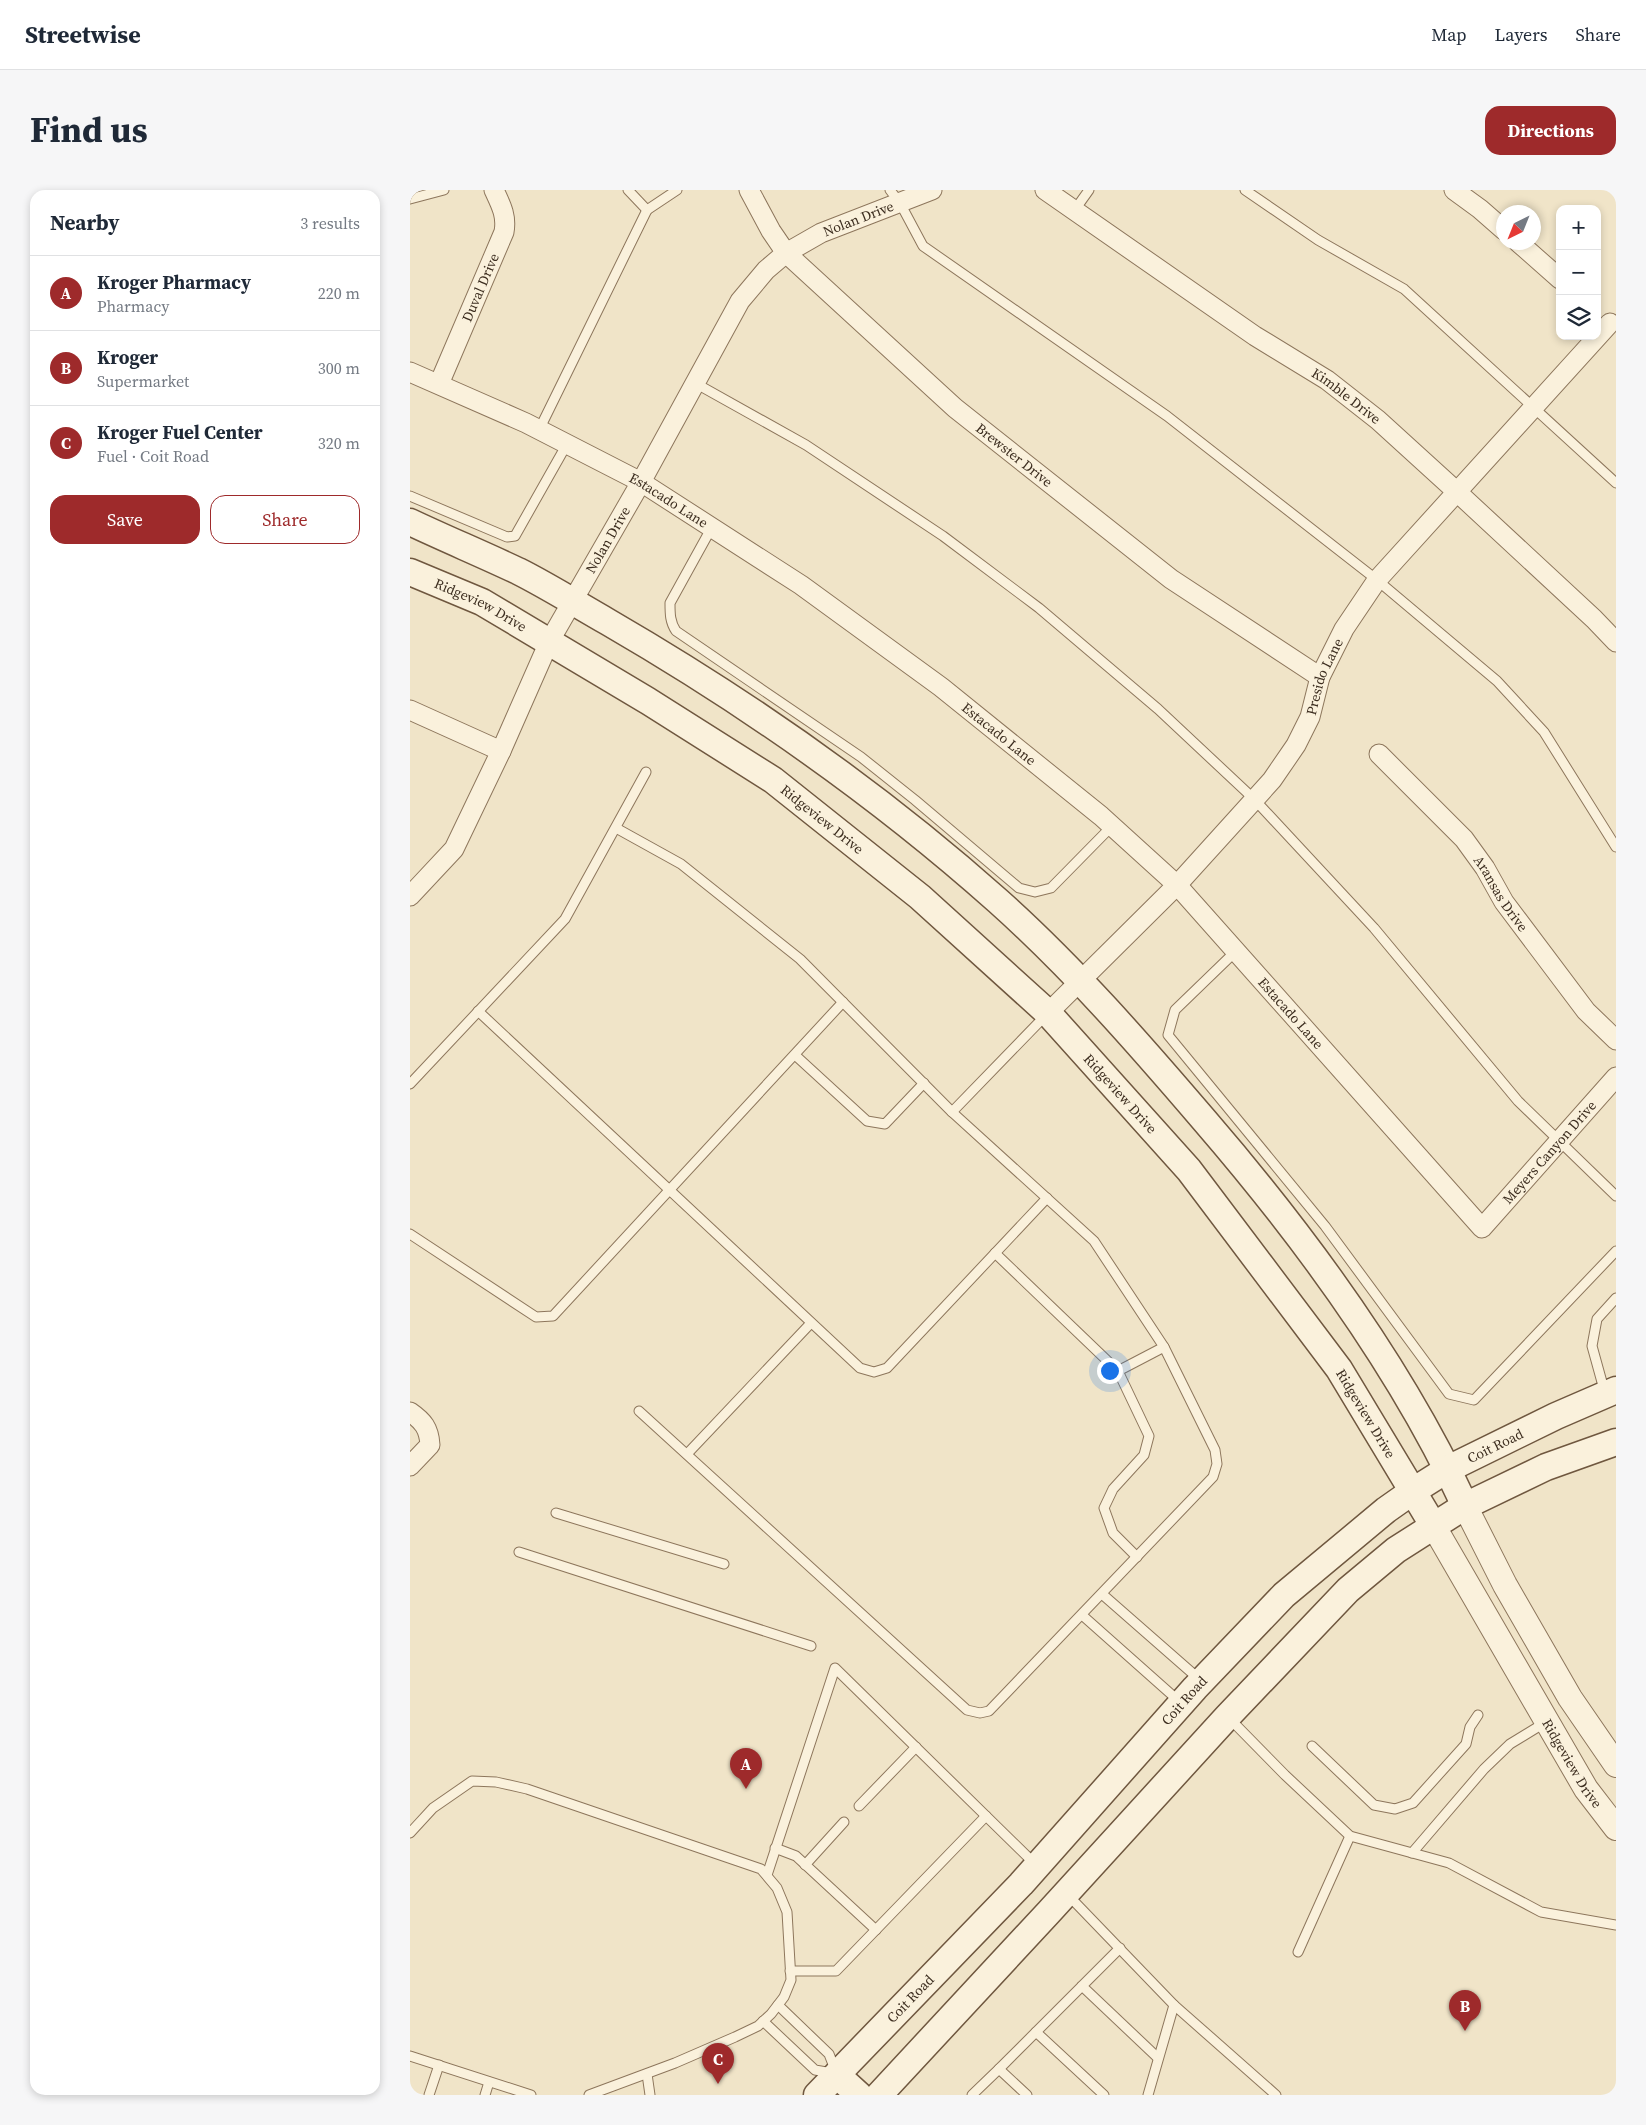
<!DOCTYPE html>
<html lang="en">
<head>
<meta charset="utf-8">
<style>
  :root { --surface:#fff; --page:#f6f6f7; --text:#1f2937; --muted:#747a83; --line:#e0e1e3; --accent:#9e2a2b }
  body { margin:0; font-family:"Source Serif 4",serif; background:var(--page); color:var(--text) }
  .controls { position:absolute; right:15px; top:15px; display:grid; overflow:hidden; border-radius:10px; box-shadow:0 2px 8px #0003 }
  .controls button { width:45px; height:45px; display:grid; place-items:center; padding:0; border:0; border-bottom:1px solid var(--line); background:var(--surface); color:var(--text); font:25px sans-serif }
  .compass { position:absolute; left:1086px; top:15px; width:45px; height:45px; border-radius:50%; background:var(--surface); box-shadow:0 2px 8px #0003; rotate:223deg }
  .you { position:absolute; left:699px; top:1180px; width:18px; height:18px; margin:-12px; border:4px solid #fff; border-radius:50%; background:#1a73e8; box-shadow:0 0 0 8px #1a73e833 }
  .badge { display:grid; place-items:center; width:32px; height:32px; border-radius:50%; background:var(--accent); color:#fff; font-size:16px; font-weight:700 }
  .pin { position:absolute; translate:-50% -41px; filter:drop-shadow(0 1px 2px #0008) }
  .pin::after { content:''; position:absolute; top:26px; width:18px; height:15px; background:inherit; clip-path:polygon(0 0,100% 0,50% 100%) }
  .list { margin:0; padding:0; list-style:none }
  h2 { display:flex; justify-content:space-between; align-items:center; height:65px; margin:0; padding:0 20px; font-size:21px }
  h2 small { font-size:16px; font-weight:400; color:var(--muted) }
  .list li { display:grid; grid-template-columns:32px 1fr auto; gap:15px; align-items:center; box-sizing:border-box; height:75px; padding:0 20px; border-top:1px solid var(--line) }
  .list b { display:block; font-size:19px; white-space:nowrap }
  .list p { margin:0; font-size:16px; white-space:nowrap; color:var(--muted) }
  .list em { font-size:16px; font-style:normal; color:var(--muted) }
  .actions { display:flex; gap:10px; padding:15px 20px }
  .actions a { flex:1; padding:11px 0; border:1px solid var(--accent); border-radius:15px; text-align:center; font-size:18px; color:var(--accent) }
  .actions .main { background:var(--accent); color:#fff }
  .icon { flex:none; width:28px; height:28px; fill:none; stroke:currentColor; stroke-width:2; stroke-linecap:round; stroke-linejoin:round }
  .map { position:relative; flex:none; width:1206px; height:1905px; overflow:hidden; border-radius:15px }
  header { display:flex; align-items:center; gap:30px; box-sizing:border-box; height:70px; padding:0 25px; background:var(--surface); border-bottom:1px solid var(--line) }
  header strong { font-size:24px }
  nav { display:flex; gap:28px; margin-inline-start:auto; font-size:18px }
  .intro { display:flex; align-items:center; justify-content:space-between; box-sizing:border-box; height:120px; padding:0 30px }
  h1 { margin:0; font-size:35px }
  .button { padding:12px 22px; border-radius:15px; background:var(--accent); color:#fff; font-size:18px; font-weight:700 }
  main { display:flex; gap:30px; padding:0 30px }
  aside { flex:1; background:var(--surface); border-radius:15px; box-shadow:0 2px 8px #0003 }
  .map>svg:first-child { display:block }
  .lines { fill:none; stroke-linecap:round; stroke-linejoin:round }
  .service-casing { stroke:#8d765c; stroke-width:11 }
  .minor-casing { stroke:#8d765c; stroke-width:21 }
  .tertiary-casing { stroke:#8d765c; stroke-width:26 }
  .secondary-casing { stroke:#6f573f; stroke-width:29 }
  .service { stroke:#faf1dc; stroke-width:9 }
  .minor { stroke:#faf1dc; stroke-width:19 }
  .tertiary { stroke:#faf1dc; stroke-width:24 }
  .secondary { stroke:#faf1dc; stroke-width:26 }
  .labels { text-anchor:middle; stroke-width:5; stroke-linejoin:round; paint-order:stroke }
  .street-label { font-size:14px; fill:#3d2e20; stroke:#f7eed8 }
</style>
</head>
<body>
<header>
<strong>Streetwise</strong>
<nav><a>Map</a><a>Layers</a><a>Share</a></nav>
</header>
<div class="intro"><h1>Find us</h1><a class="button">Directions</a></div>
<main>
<aside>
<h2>Nearby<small>3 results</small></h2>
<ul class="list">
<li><span class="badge">A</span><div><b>Kroger Pharmacy</b><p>Pharmacy</p></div><em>220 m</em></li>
<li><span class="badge">B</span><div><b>Kroger</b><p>Supermarket</p></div><em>300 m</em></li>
<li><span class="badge">C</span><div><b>Kroger Fuel Center</b><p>Fuel · Coit Road</p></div><em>320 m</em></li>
</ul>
<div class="actions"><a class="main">Save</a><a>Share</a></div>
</aside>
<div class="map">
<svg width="1206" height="1905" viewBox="0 0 1206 1905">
  <rect width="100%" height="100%" fill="#f0e4c8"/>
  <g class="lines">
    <defs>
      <g id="service">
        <polyline points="218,0 237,20 267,0"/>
        <polyline points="480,0 490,13 513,56 757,226 967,390 1087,491 1134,542 1206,657"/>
        <polyline points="835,0 908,50 994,99 1206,293"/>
        <polyline points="0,9 34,0"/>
        <polyline points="664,21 679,0"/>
        <polyline points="285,193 396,255 533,346 629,418 748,519 844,609 964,738 1108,911 1206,1006"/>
        <polyline points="129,240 237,20"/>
        <polyline points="0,306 97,347 105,346 157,254"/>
        <path d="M302 337 260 413C260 424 260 432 266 441L451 567 505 610 609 698 625 702 641 698 702 636"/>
        <polyline points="206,638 271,674 390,769 542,922 684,1051 754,1157 805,1260 807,1274 803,1287 579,1521 570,1523 557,1520 229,1221"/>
        <polyline points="826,761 765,820 758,845 915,1036 1039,1204 1064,1210 1206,1061"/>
        <polyline points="68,821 450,1178 464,1182 477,1178 637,1008"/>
        <polyline points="385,865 457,931 475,934 514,893"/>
        <polyline points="0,894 155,729 236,582"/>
        <polyline points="542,922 636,825"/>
        <polyline points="0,1044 126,1127 143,1126 433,812"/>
        <polyline points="585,1063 708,1181 739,1246 734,1265 703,1299 694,1318 703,1343 727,1367"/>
        <polyline points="708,1181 754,1157"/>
        <polyline points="1195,1203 1182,1156 1187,1129 1206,1108"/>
        <polyline points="277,1264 401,1133"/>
        <polyline points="146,1323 314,1374"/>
        <polyline points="109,1362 401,1456"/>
        <polyline points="692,1404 789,1489"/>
        <polyline points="672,1425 771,1513"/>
        <polyline points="819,1528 875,1585 940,1646 1039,1673 1131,1722 1206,1735"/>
        <polyline points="902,1556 964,1615 985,1619 1003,1613 1056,1554 1060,1537 1068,1525"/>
        <polyline points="449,1616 506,1557"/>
        <polyline points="0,1643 23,1618 62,1591 86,1592 117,1599 351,1679 367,1698 377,1722 381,1790 374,1807 361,1824 348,1836 325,1847 265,1873 179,1905"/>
        <polyline points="365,1658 386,1666 466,1740"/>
        <polyline points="1002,1663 1074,1579 1100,1554 1136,1532"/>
        <polyline points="395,1675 434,1632"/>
        <polyline points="357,1685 425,1478 625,1674"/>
        <polyline points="657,1704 764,1815 738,1905"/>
        <polyline points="888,1762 940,1646"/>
        <polyline points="380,1781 426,1781 576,1626"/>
        <polyline points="672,1796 748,1868"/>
        <polyline points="368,1815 419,1864 426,1882"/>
        <polyline points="764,1815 866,1905"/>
        <polyline points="353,1831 405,1880 422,1883"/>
        <polyline points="626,1842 694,1905"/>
        <polyline points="0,1866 121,1905"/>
        <polyline points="589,1879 710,1758"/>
        <polyline points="237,1884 240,1905"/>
        <polyline points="19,1905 29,1875"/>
        <polyline points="75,1905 79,1892"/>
        <polyline points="562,1905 589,1879 617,1905"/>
      </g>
      <g id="minor">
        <path id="s1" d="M339 0 361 41 376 63 545 218 761 389 910 487"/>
        <path id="s2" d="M635 0 845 146 917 190 968 230 1046 301 1184 429 1206 452"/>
        <polyline points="1044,0 1070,19 1094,40"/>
        <polyline points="1108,52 1150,89"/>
        <path id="s3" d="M0 182 116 233 231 292 391 395 531 497 691 626 767 695 1072 1038 1206 887"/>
        <path id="s4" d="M29 194 94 42C97 26 91 15 84 0"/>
        <polyline points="0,520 91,561"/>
        <path id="s5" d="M969 564 1054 649 1075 678 1094 712 1176 821 1206 850"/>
        <path id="s6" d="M0 706 44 659 91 561 139 452 231 292 330 111 356 80 376 63 411 43 522 0"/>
        <path id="s7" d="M638 823 767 695 862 590 886 555 900 527 910 487 934 439 967 390 1200 133"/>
        <path d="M0 1222C13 1231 19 1238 20 1255L0 1276"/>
      </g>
      <g id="tertiary">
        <polyline points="1055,1316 1095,1395 1160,1508 1206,1575"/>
        <path id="s8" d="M1023 1335 1176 1599 1206 1638"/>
      </g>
      <g id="secondary">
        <path d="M0 332C36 349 72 364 108 381 138 396 168 415 198 432 336 512 469 605 588 711 663 778 730 855 795 931 895 1047 991 1177 1055 1316"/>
        <path id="s9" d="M0 382 72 412 238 511 363 590 510 707 638 823 779 980 929 1179 1023 1335"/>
        <polyline points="427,1885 449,1905"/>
        <path id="s10" d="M407 1905 611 1694 785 1498 874 1405 976 1320 1003 1301 1038 1279 1146 1226 1206 1200"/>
        <polyline points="469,1905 639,1722 817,1527 938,1400 986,1360 1055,1316 1136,1277 1206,1252"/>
      </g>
    </defs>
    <!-- service casing -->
    <use href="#service" class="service-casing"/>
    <!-- minor casing -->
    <use href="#minor" class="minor-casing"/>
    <!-- tertiary casing -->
    <use href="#tertiary" class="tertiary-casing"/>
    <!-- secondary casing -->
    <use href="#secondary" class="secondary-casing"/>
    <!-- service -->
    <use href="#service" class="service"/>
    <!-- minor -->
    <use href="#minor" class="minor"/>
    <!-- tertiary -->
    <use href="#tertiary" class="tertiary"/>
    <!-- secondary -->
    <use href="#secondary" class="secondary"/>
  </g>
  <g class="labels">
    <!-- street labels -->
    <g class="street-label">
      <text dy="5" stroke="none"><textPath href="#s6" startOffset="830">Nolan Drive</textPath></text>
      <text dy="5" stroke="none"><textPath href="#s4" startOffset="105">Duval Drive</textPath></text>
      <text dy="5" stroke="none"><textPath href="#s2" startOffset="365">Kimble Drive</textPath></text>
      <text dy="5" stroke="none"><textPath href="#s1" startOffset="378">Brewster Drive</textPath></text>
      <text dy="5" stroke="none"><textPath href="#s3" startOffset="289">Estacado Lane</textPath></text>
      <text dy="5" stroke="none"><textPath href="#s6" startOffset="410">Nolan Drive</textPath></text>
      <text dy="5" stroke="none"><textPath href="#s9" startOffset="78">Ridgeview Drive</textPath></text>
      <text dy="5" stroke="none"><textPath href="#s7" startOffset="440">Presido Lane</textPath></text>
      <text dy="5" stroke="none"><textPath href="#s3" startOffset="694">Estacado Lane</textPath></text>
      <text dy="5" stroke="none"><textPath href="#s9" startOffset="482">Ridgeview Drive</textPath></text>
      <text dy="5" stroke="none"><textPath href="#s5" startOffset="186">Aransas Drive</textPath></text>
      <text dy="5" stroke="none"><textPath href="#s3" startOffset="1099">Estacado Lane</textPath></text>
      <text dy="5" stroke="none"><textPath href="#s9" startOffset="888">Ridgeview Drive</textPath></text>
      <text dy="5" stroke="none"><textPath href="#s3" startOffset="1488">Meyers Canyon Drive</textPath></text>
      <text dy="5" stroke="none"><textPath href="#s9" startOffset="1292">Ridgeview Drive</textPath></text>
      <text dy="5" stroke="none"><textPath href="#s10" startOffset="944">Coit Road</textPath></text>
      <text dy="5" stroke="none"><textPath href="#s10" startOffset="539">Coit Road</textPath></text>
      <text dy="5" stroke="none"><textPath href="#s8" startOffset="276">Ridgeview Drive</textPath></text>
      <text dy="5" stroke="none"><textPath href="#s10" startOffset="134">Coit Road</textPath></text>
    </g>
  </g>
</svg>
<div class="controls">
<button>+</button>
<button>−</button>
<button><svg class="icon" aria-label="layers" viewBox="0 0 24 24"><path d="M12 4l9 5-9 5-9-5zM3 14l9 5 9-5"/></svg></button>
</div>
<svg class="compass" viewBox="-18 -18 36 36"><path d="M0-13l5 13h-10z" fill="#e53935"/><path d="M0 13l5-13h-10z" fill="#747a83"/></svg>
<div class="you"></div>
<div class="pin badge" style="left:336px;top:1599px">A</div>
<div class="pin badge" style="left:1055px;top:1841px">B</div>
<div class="pin badge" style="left:308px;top:1894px">C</div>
</div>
</main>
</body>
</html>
